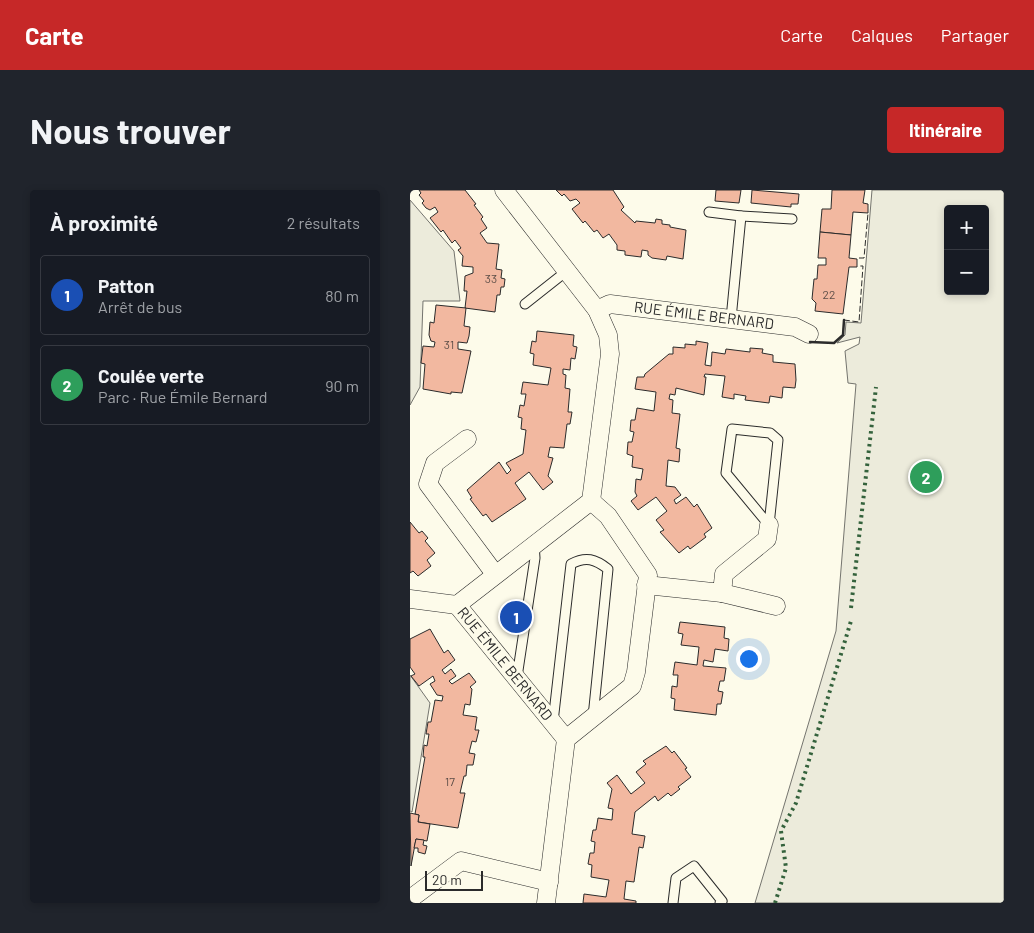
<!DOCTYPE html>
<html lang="fr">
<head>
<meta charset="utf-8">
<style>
  :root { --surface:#171b24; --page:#20242c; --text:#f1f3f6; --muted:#9ea1a6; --line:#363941; --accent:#c62828 }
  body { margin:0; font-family:Barlow,sans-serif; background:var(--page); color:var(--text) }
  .controls { position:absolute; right:15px; top:15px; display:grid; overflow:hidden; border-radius:5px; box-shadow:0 2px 8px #0003 }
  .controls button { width:45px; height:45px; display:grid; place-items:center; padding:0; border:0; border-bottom:1px solid var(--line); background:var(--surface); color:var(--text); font:25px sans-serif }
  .scale { position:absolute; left:15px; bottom:12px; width:58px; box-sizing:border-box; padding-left:5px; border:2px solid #2b2b2b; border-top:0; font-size:14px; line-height:18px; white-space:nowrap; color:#2b2b2b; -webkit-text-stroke:4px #fdfbea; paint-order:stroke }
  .you { position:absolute; left:338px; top:468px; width:18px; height:18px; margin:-12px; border:4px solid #fff; border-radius:50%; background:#1a73e8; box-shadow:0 0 0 8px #1a73e833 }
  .badge { display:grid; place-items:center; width:32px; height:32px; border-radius:50%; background:var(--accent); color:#fff; font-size:16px; font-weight:700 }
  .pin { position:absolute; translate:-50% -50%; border:2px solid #fff; box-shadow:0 1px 5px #0006 }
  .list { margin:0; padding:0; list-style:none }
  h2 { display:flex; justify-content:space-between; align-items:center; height:65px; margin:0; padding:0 20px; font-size:21px }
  h2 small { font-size:16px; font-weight:400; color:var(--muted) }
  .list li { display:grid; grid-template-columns:32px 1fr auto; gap:15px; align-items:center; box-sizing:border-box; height:80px; margin:0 10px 10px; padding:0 10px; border:1px solid var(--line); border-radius:5px }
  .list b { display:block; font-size:19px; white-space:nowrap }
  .list p { margin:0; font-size:16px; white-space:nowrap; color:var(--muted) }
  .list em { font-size:16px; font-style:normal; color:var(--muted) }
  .map { position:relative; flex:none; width:594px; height:713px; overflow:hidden; border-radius:5px }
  header { display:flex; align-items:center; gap:30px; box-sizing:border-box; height:70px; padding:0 25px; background:var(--accent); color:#fff }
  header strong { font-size:24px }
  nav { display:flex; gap:28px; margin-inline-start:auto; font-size:18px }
  .intro { display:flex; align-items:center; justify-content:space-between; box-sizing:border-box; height:120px; padding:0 30px }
  h1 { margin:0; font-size:35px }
  .button { padding:12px 22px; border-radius:5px; background:var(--accent); color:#fff; font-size:18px; font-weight:700 }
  main { display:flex; gap:30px; padding:0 30px }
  aside { flex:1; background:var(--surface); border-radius:5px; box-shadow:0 2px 8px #0003 }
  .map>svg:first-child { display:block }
  .green { fill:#ecebdb; stroke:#74746e; fill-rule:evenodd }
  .building { fill:#f2b8a0; stroke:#2b2b2b }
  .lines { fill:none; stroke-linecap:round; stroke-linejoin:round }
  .lane-casing { stroke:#2b2b2b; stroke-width:11 }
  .street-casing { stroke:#2b2b2b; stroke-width:19 }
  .lane { stroke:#fdfbea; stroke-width:9 }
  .street { stroke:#fdfbea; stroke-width:18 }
  .hedge { stroke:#34623c; stroke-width:4; stroke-dasharray:2.5 4; stroke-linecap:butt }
  .fence { stroke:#2b2b2b; stroke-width:1; stroke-dasharray:6 2.5; stroke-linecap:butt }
  .wall { stroke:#2b2b2b; stroke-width:2.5 }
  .labels { text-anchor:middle; stroke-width:4; stroke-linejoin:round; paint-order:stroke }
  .number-label { font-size:12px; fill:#5d4e48 }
  .street-label { font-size:15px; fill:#2b2b2b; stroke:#fdfbea }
</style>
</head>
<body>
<header>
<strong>Carte</strong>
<nav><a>Carte</a><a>Calques</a><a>Partager</a></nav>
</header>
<div class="intro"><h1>Nous trouver</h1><a class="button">Itinéraire</a></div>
<main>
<aside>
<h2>À proximité<small>2 résultats</small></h2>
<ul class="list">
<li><span class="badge" style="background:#1a4fb4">1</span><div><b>Patton</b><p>Arrêt de bus</p></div><em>80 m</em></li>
<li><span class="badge" style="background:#2e9e5b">2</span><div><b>Coulée verte</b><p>Parc · Rue Émile Bernard</p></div><em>90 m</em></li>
</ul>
</aside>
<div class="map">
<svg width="594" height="713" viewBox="0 0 594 713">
  <rect width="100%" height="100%" fill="#fdfbea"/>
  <!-- green -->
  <g class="green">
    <path d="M462 0H594V713H345L426 441 446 194 438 193 435 161 449 154 450 147 427 153 435 145 436 132 451 133ZM538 19H575V101H538Z"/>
    <polygon points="0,10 44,61 50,111 13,111 10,197 0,215"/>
    <polygon points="0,485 20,513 2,622 0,621"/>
  </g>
  <!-- building -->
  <g class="building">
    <polygon points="9,0 55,0 66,14 64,15 73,27 71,29 77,38 70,43 77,53 89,54 86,79 92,80 91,88 95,89 94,97 91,97 90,105 87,105 85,122 55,118 57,101 54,101 55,86 63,83 63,77 52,76 53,66 48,60 51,58 45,50 42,53 33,40 31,42 20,28 28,22 25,17 20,20 16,18 12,13 14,11 9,5 11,3"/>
    <polygon points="146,0 203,0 214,17 211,20 225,33 226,31 245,33 246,29 252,30 252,34 260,35 260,37 276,40 273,69 257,66 256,70 242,68 238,65 238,61 232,60 231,67 215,65 215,61 207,60 207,55 199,44 193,48 187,40 184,42 175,31 173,33 162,19 170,13 166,9 160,11 154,4 152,6"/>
    <polygon points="306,0 331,0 329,13 305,11"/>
    <polygon points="342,0 389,4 388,14 381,14 381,17 341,13"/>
    <polygon points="422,0 455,0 453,13 458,14 458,23 443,22 441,45 410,42 412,19 421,19"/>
    <polygon points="410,42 441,45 439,68 447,69 447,77 439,77 433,124 405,121 406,113 402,109 404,89 407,89 408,75 416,75 416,68 408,68"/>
    <polygon points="26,115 56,118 54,136 60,137 59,146 57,153 48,152 48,159 61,161 52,203 41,202 41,204 13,199 15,174 11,173 13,156 24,157 25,152 21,151 19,145 20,132 24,133"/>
    <polygon points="127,141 164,145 163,156 167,157 165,169 161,168 160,180 153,179 153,184 156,185 155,198 160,199 158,222 162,222 160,234 157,234 154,258 140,257 138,267 143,268 138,286 143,292 133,300 119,282 105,293 116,309 82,332 76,324 73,326 60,309 62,308 57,300 89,272 97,284 101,280 96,273 113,264 116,240 111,239 112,228 108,227 110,215 114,216 116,204 111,204 113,192 138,195 141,178 123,175 124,164 120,163 122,151 126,152"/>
    <polygon points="286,151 298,153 295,175 301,176 302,162 315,164 316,159 340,162 340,158 353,159 352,163 363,165 363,172 385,174 386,190 385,198 373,197 372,208 360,206 359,213 335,210 336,206 324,204 324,209 312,207 315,186 295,184 294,187 296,187 294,205 266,198 265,205 260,204 259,209 263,210 262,223 270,224 266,258 270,259 269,272 258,270 256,296 265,297 271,305 264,310 266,314 276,307 284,317 287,314 302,338 294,344 296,347 280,359 278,356 269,363 250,342 254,340 246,330 257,321 246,307 228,320 221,311 227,306 225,302 226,289 231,290 233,279 222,277 223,266 217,264 218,252 222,252 224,242 220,241 221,230 225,230 227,218 244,221 246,202 225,199 227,187 234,187 235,184 259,164 263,164 263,157 275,158 275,154 286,155"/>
    <polygon points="0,332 9,343 12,341 18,348 15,351 25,363 17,370 21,376 8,386 3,381 0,383"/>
    <polygon points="270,432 315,437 314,448 319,449 318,461 305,459 303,472 294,470 293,476 316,478 314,491 310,491 308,501 313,502 311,514 307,514 306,525 264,520 265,509 261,508 262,496 267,497 268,485 263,485 265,472 287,475 289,457 271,455 273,444 268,443"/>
    <polygon points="20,439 34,463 38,460 45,470 32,480 35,484 41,479 46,486 39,491 42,494 59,483 66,492 60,497 62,499 60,515 55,514 53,525 67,527 65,540 69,540 66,552 62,551 59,563 65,564 63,575 57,575 56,586 54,586 50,603 55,603 48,638 8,632 9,625 5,624 15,567 13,567 14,555 17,556 19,544 16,544 18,532 21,532 25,510 32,511 33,506 27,505 20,494 25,491 23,486 9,496 1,486 5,484 0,477 0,449"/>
    <polygon points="256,556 262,563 264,561 277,578 275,579 281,587 268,597 270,599 261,606 258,603 248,611 245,606 225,622 222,644 235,646 233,658 229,657 224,692 216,691 214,709 226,711 226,713 173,713 174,704 196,707 199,690 181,687 182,675 178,674 180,663 184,663 185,652 181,651 183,640 186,640 188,628 202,630 203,619 198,618 202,599 197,593 207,585 221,604 235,593 226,582 236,574 233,571"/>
    <polygon points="0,623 9,625 8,632 20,634 17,651 6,649 1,676"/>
    <polygon points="6,649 14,650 13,655 17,656 15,664 8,662 8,658 4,658"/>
  </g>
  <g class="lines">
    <defs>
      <g id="lane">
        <polyline points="299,22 331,26 321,129"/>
        <polyline points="331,26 382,29"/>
        <polyline points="115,114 158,80"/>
        <polygon points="322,239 360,243 368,250 359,335 316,283"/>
        <polyline points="107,487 125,368 124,354"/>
        <path d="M143 532 161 374C176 366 185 369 198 379L183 527"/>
        <polyline points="263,713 266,688 284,676 312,711 310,713"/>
      </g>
      <g id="street">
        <path id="s1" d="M94 0 187 120 198 145 200 164 181 311 47 415 156 549"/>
        <path id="s2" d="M187 120 200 114 385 137 399 144"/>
        <polyline points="57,249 25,273 18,294 85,384"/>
        <polyline points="236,395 312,403 314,384 357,349 359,335"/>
        <polyline points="312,403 366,416"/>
        <polyline points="0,409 47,415"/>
        <polyline points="0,709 51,671 139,692"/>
        <polyline points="136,713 156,549 222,496 226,482 238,385 198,326 181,311"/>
      </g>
    </defs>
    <!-- lane casing -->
    <use href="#lane" class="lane-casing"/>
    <!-- street casing -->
    <use href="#street" class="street-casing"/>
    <!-- lane -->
    <use href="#lane" class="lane"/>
    <!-- street -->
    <use href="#street" class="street"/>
    <!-- hedge -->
    <g class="hedge">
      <polyline points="441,418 466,197"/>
      <polyline points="365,713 376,678 371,641 386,613 441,431"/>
    </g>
    <!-- fence -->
    <g class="fence">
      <polyline points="449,68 454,68 458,23"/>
      <polyline points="400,152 424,153 433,145 434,130 449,132 453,76 448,76"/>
    </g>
    <!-- wall -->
    <polyline class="wall" points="400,152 424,153 433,145 434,130"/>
  </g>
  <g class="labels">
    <!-- number labels -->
    <g class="number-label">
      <text x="81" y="93">33</text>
      <text x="419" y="109">22</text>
      <text x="39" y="159">31</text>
      <text x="40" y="596">17</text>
    </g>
    <!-- street labels -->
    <g class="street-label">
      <text dy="5" stroke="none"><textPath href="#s2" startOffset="109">RUE ÉMILE BERNARD</textPath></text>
      <text dy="5" stroke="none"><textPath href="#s1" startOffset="592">RUE ÉMILE BERNARD</textPath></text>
    </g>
  </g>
</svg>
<div class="controls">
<button>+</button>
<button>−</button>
</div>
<div class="scale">20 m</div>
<div class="you"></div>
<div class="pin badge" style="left:106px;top:427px;background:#1a4fb4">1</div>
<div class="pin badge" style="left:516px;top:287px;background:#2e9e5b">2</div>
</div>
</main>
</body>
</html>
